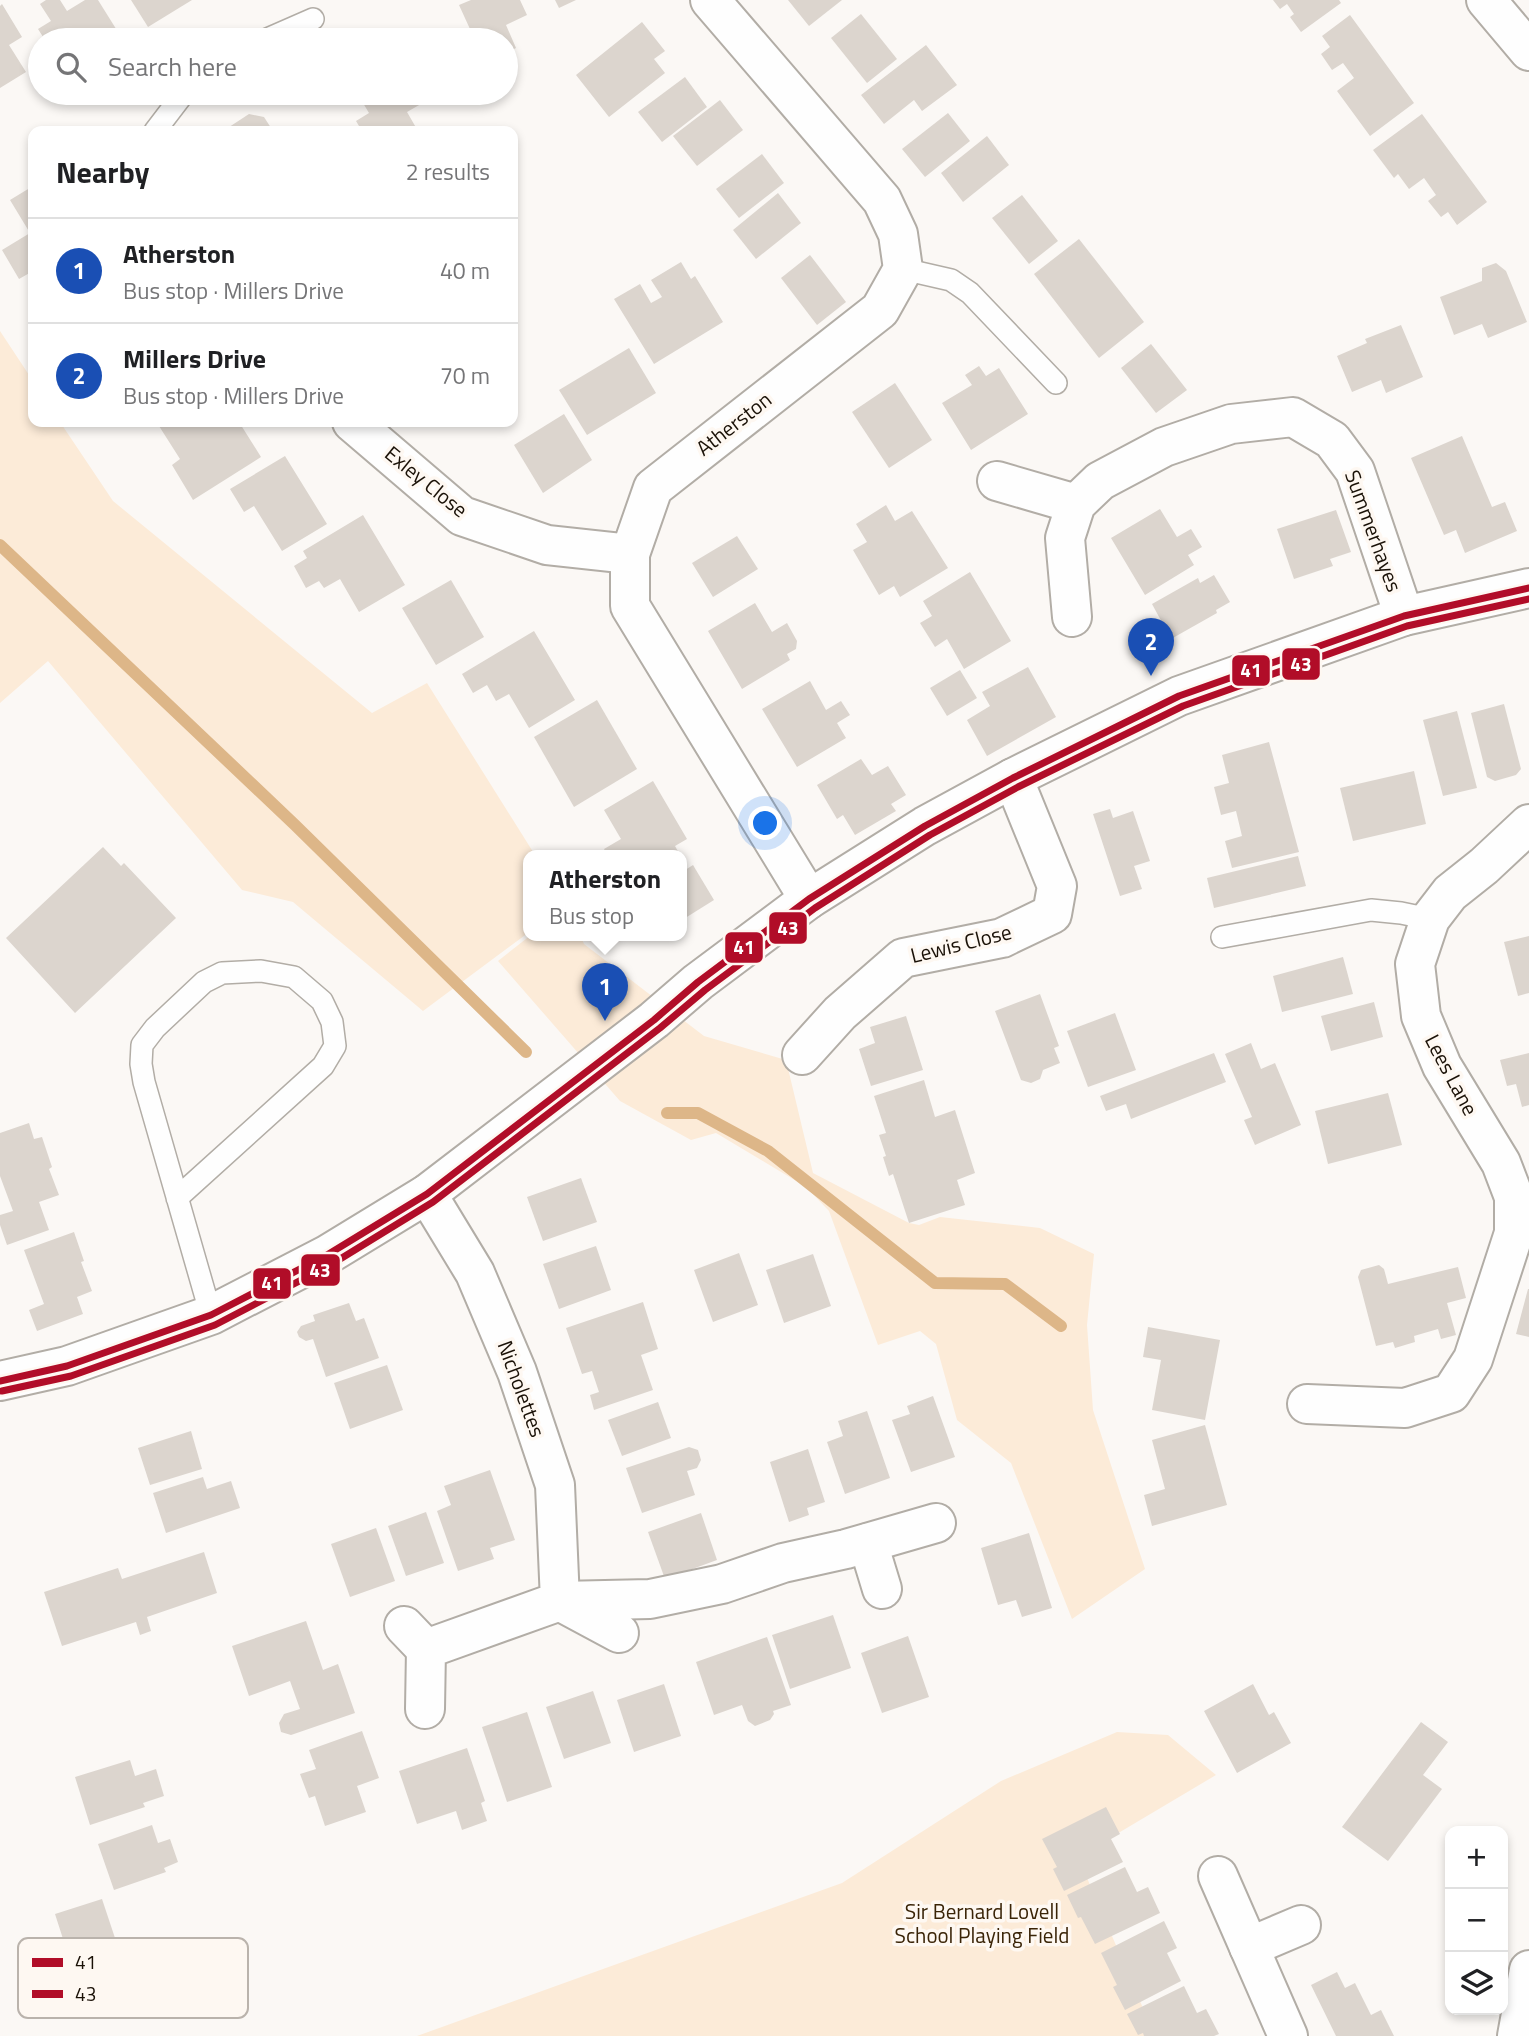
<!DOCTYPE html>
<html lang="en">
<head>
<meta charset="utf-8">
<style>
  :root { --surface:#fff; --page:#f2f2f2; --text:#202124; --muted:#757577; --line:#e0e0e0; --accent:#1a73e8 }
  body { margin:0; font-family:"Titillium Web",sans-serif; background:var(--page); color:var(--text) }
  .controls { position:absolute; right:21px; bottom:21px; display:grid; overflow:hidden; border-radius:14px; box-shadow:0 4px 10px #0003 }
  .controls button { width:63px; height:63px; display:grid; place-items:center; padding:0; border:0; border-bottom:2px solid var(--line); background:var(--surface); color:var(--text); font:35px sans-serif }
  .you { position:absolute; left:766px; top:824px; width:24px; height:24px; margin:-18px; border:5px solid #fff; border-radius:50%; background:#1a73e8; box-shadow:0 0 0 10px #1a73e833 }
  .badge { display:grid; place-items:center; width:46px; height:46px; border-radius:50%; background:var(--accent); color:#fff; font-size:23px; font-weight:700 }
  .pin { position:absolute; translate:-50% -58px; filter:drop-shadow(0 2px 4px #0008) }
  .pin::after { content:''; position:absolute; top:37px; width:24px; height:21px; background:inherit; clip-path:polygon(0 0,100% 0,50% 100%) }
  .popup { position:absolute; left:523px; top:850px; width:164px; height:91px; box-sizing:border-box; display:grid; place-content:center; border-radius:14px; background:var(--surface); filter:drop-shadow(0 2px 5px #0005); font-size:23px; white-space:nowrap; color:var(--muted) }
  .popup b { font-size:26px; color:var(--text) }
  .popup::after { content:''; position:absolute; left:50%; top:100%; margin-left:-14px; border:14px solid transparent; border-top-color:var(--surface) }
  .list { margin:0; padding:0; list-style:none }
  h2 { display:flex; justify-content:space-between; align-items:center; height:91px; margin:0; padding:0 28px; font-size:30px }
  h2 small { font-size:23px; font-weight:400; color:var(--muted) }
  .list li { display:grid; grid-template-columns:46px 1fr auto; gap:21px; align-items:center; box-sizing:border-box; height:105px; padding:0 28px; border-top:2px solid var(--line) }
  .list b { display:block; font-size:26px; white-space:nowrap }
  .list p { margin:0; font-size:23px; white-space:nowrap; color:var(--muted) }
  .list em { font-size:23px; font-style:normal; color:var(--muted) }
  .icon { flex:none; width:38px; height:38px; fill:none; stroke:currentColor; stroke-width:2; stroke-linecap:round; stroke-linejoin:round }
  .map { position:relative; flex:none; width:1529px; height:2036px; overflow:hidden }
  .search { position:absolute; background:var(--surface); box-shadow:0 4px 10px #0003; left:28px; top:28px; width:490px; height:77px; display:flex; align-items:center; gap:18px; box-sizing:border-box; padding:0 24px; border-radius:38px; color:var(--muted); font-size:26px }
  .panel { position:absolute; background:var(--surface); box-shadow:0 4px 10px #0003; left:28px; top:126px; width:490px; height:301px; border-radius:14px }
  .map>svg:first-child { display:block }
  .green { fill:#fcebd8 }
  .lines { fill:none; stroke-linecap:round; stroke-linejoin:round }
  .stream { stroke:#ddb688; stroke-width:12 }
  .building { fill:#dcd5ce }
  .lane-casing { stroke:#b2ada6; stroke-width:24 }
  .street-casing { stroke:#b2ada6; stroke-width:42 }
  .lane { stroke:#fefefe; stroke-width:21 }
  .street { stroke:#fefefe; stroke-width:38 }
  .bus-1-casing { stroke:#fef8f2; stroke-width:12 }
  .bus-2-casing { stroke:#fef8f2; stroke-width:12 }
  .bus-1 { stroke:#b10d28; stroke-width:7 }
  .bus-2 { stroke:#b10d28; stroke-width:7 }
  .labels { text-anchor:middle; stroke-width:7; stroke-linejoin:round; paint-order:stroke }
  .street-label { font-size:21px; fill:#1a1107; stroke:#fef8f2 }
  .park-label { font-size:21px; fill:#3a2407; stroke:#fef8f2 }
  .key { fill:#fef8f2; stroke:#bab3ac; stroke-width:2 }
  .key-label { font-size:19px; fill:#1a1107 }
  .line-badge { stroke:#fef8f2; stroke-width:2.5 }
  .badge-label { font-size:19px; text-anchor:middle; font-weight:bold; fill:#fff }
</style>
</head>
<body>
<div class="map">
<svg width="1529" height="2036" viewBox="0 0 1529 2036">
  <rect width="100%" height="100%" fill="#fbf8f5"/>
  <!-- green -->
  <g class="green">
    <polygon points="0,331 33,381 33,422 60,422 113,501 372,713 427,683 535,855 528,855 528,933 423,1011 293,902 242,890 48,661 0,703"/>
    <polygon points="531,935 580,935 584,944 704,1036 786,1060 813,1173 909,1223 919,1225 940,1217 1040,1228 1094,1254 1087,1325 1093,1410 1145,1569 1072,1619 1011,1463 957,1420 936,1344 920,1331 878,1345 829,1211 806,1187 716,1133 691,1140 620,1101 498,961"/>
    <polygon points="1117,1732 1168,1735 1216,1775 1078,1857 1155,2036 417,2036 842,1883 1001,1781"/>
  </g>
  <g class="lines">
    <!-- stream -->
    <g class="stream">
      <polyline points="0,545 295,825 526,1052"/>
      <polyline points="667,1113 698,1113 768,1151 935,1283 1005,1284 1061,1326"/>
    </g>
  </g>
  <!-- building -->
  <g class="building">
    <polygon points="46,0 60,0 67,11 85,0 98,0 123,40 45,40 38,29 51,21 40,4"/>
    <polygon points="131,0 192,0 148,27"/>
    <polygon points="471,0 520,0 527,15 506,25 516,48 506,53 506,40 475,40 459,5"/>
    <polygon points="555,0 576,0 559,8"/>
    <polygon points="788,0 842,0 809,26"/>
    <polygon points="1273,0 1339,0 1341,3 1301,32 1290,17 1294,14 1287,4 1280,9"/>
    <polygon points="2,4 22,37 9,45 26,72 0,88 0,6"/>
    <polygon points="861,14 897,59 867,83 831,38"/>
    <polygon points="1350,15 1414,103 1370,136 1337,91 1354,78 1343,63 1332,70 1321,54 1330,47 1322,36"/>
    <polygon points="642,22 665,51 654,59 665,73 609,117 576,75"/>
    <polygon points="431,33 435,40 419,40"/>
    <polygon points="926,45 957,85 922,111 914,100 884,124 861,95"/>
    <polygon points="685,77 707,107 662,142 638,112"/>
    <polygon points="357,93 440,93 407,112 418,131 362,131 356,121 369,113"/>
    <polygon points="720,100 743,130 697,166 673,136"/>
    <polygon points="948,113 970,141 925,177 902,149"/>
    <polygon points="249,114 264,117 273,131 223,131"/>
    <polygon points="1422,114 1487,202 1457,225 1448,212 1441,217 1428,201 1436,195 1424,178 1409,189 1398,174 1394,178 1373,150"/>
    <polygon points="987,136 1009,165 963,202 941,173"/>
    <polygon points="762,154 784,183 739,218 716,189"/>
    <polygon points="33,186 33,271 19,279 2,250 30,233 10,200"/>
    <polygon points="778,193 801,223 756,259 733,230"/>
    <polygon points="1022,195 1058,241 1029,264 992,218"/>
    <polygon points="1079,239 1144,322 1099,358 1034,274"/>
    <polygon points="810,255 846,302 817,325 781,278"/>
    <polygon points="681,262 691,279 695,276 723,322 654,364 614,299 640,284 651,303 662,297 651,280"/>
    <polygon points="1496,263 1506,271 1527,322 1488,338 1482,324 1454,335 1440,297 1482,281 1482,268"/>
    <polygon points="1401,325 1423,377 1386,393 1381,380 1352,392 1337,356 1367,343 1365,339"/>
    <polygon points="1151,344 1187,390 1156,413 1121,368"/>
    <polygon points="629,348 656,393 587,435 559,390"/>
    <polygon points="979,366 986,376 999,368 1028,414 971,450 942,403 972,385 965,375"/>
    <polygon points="895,383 932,440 889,468 852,412"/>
    <polygon points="564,414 592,460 543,493 514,445"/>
    <polygon points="166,422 239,422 261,457 193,500 172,465 180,459 159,426"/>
    <polygon points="1462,436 1492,507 1505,502 1517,531 1465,553 1456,530 1444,535 1411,458"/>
    <polygon points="285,456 327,524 282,551 254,506 244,512 230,489"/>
    <polygon points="886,505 895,521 912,511 948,568 900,597 894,586 879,595 853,550 867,542 856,524"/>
    <polygon points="1160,509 1177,537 1191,529 1202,547 1188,555 1194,565 1145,595 1111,538"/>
    <polygon points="1336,510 1351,552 1330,559 1333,566 1294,579 1277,529"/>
    <polygon points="363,515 405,585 359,612 340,579 324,588 319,581 306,588 294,566 307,558 303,551"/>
    <polygon points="737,536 758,569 713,597 692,563"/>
    <polygon points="970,572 1011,641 964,669 947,639 935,647 920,623 932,616 923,601"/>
    <polygon points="1214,575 1230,602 1216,610 1217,613 1171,639 1152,604 1198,578 1200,583"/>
    <polygon points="451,580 484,637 436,665 402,608"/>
    <polygon points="755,603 772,632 787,623 797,641 796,649 787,654 790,660 742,689 708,631"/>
    <polygon points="534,631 575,700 529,728 509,694 496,701 487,685 473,693 462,674"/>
    <polygon points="1028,667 1056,717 987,756 967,720 990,706 982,692"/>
    <polygon points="960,670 977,698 947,716 930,688"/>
    <polygon points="810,681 826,710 841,701 850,715 837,723 846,738 797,767 762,709"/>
    <polygon points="597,700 637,769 574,807 534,737"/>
    <polygon points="1504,704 1521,769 1516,775 1495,781 1487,777 1471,713"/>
    <polygon points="1457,711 1477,788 1443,796 1423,720"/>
    <polygon points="1269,742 1299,852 1232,868 1225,841 1242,836 1236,811 1221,815 1214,787 1229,783 1222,755"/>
    <polygon points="861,759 872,775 888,766 906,795 891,804 896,811 855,835 843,815 837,819 817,785"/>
    <polygon points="1414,771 1426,824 1353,841 1340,788"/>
    <polygon points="653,781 687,839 675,846 680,855 607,855 604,849 621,839 604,810"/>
    <polygon points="1110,809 1113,818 1133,811 1150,861 1134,866 1142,889 1120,896 1093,814"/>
    <polygon points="103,847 121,866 124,863 176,918 75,1013 6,938"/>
    <polygon points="1298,856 1306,886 1214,908 1207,878"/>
    <polygon points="693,865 714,900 682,920 682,872"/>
    <polygon points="1529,936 1529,993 1518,996 1504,942"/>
    <polygon points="1343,957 1353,994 1282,1012 1273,976"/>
    <polygon points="1040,994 1059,1046 1054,1048 1060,1063 1043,1070 1040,1079 1031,1083 1021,1080 995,1011"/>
    <polygon points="1374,1002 1383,1037 1331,1051 1321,1016"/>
    <polygon points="1115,1013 1136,1070 1088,1087 1067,1031"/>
    <polygon points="906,1016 923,1070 871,1086 859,1049 875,1043 870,1027"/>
    <polygon points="1251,1043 1261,1069 1275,1063 1301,1125 1255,1145 1244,1120 1252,1117 1225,1054"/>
    <polygon points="1214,1053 1226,1082 1131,1119 1126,1104 1106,1111 1100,1096"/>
    <polygon points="1529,1053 1529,1105 1522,1107 1516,1084 1507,1086 1500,1060"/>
    <polygon points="924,1080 935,1117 955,1110 975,1173 957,1180 965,1205 909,1223 893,1174 889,1176 883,1157 886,1156 879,1135 886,1133 874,1096"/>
    <polygon points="1388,1093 1402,1145 1328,1164 1315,1111"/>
    <polygon points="29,1123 34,1139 42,1137 52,1167 49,1169 59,1195 39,1202 49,1230 7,1245 0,1225 0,1215 13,1211 0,1176 0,1133"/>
    <polygon points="581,1178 597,1222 543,1241 527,1197"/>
    <polygon points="74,1232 84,1261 81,1262 92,1291 77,1297 83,1314 37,1331 29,1310 44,1304 24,1250"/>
    <polygon points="596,1246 611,1290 559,1309 543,1264"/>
    <polygon points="739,1253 758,1305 713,1322 694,1270"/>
    <polygon points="813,1254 831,1306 784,1323 766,1270"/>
    <polygon points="1379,1265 1384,1269 1388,1284 1458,1267 1466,1298 1447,1303 1456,1335 1441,1339 1438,1329 1414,1336 1415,1342 1395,1348 1393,1342 1376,1346 1358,1277 1361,1270"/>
    <polygon points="1528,1289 1529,1289 1529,1337 1516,1334"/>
    <polygon points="643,1302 658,1349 641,1355 653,1390 594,1410 590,1395 599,1392 592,1371 582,1374 566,1328"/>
    <polygon points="349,1303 356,1321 364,1318 379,1358 326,1377 313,1339 306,1341 299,1337 297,1332 301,1326 315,1321 313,1315"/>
    <polygon points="1148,1327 1220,1340 1205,1420 1152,1410 1161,1360 1143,1357"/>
    <polygon points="387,1365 403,1410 350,1429 334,1383"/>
    <polygon points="933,1396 955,1457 911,1472 892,1420 910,1414 907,1406"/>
    <polygon points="658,1402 671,1438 622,1456 608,1420"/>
    <polygon points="867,1411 890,1478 845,1494 827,1442 843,1436 838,1421"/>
    <polygon points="1205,1425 1227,1505 1152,1526 1144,1495 1165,1489 1152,1440"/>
    <polygon points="191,1431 202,1469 150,1485 138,1448"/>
    <polygon points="689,1447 698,1450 701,1460 697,1468 687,1471 695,1495 642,1513 626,1468"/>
    <polygon points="808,1449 825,1502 807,1508 809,1515 789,1522 770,1462"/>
    <polygon points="490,1470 515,1540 490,1548 494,1559 458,1571 437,1511 451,1505 444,1486"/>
    <polygon points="203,1477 207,1489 231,1481 240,1508 166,1533 153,1493"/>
    <polygon points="426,1512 444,1563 406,1576 388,1526"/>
    <polygon points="701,1513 717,1560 665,1579 648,1532"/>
    <polygon points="376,1528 395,1581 350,1597 331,1544"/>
    <polygon points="1029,1533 1052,1608 1022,1617 1016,1600 998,1605 981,1548"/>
    <polygon points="204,1552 217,1593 147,1617 151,1631 140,1635 136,1622 62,1646 44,1592 118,1568 122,1579"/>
    <polygon points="833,1615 851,1668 790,1689 772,1635"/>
    <polygon points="306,1621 323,1670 338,1664 355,1713 291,1735 281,1732 279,1723 284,1714 300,1709 290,1681 249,1696 232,1646"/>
    <polygon points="908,1636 929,1697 882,1713 861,1653"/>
    <polygon points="767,1637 791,1705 773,1711 774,1714 770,1720 755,1726 748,1721 742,1705 714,1715 696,1662"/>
    <polygon points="664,1684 681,1736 634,1752 617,1700"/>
    <polygon points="1253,1684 1269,1715 1274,1712 1291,1743 1237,1773 1204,1711"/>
    <polygon points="593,1691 611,1743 564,1759 546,1707"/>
    <polygon points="527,1712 552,1787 507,1802 482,1727"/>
    <polygon points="1421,1722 1448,1742 1423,1775 1442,1789 1388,1861 1342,1827"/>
    <polygon points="362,1731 379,1778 357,1786 366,1812 325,1826 315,1796 309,1798 300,1774 316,1769 309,1750"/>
    <polygon points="467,1748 485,1801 481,1803 487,1821 462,1830 456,1811 417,1824 399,1771"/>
    <polygon points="130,1760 135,1776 156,1769 164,1796 143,1803 145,1807 90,1825 75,1777"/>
    <polygon points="1106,1807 1120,1834 1111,1839 1123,1862 1064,1891 1053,1869 1057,1867 1042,1839"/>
    <polygon points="152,1825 158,1843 170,1839 178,1862 164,1868 166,1872 114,1890 98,1844"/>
    <polygon points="1125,1867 1137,1892 1148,1887 1160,1913 1095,1944 1081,1917 1078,1918 1067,1895"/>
    <polygon points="102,1899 115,1938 97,1944 102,1961 73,1970 55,1914"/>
    <polygon points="1164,1921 1177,1948 1167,1953 1181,1981 1125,2010 1113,1987 1117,1985 1101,1953"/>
    <polygon points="1337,1972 1345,1988 1355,1983 1371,2015 1381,2010 1394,2036 1336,2036 1311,1985"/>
    <polygon points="1184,1986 1197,2013 1206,2009 1219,2034 1214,2036 1144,2036 1143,2033 1138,2035 1127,2014"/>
  </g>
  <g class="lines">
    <defs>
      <g id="lane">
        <polyline points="265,40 313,19"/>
        <polyline points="155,131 184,93"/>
        <polyline points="903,269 951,280 970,293 1056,383"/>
        <polyline points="1222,937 1371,910 1401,913 1430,919"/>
        <polyline points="177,1198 323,1066 335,1046 332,1022 322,1001 294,977 261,971 222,973 204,982 155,1028 142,1045 141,1064 144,1082 211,1315"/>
      </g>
      <g id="street">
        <polyline points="710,0 882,200 898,234 903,269 880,310 653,488 630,554 630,606 809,899"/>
        <polyline points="1486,0 1529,51"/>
        <polyline points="352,422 462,516 547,545 630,554"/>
        <polyline points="997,481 1076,504"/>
        <polyline points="1072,617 1065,538 1076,504 1100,481 1164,447 1231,424 1293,417 1332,440 1355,471 1404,616"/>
        <polyline points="802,1055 840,1013 903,958 1002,938 1052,914 1057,886 1013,778"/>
        <polyline points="0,1381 67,1366 211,1315 327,1255 427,1194 654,1020 698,982 809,899 925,826 1013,778 1179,696 1404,616 1529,588"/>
        <polyline points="1307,1404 1405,1408 1451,1393 1473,1359 1514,1233 1514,1197 1501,1163 1442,1066 1421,1016 1415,964 1430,919 1450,893 1484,866 1529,824"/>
        <polyline points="868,1543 882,1589"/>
        <polyline points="560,1601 650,1599 722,1584 783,1563 846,1549 936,1523"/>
        <polyline points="565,1604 619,1633"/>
        <polyline points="404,1626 426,1649"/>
        <polyline points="425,1709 426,1649 560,1601 555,1485 517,1372 475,1273 427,1194"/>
        <polyline points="1218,1876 1288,2036"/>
        <polyline points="1249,1947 1301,1925"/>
        <polyline points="1517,2036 1529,1970"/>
      </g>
    </defs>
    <!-- lane casing -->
    <use href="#lane" class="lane-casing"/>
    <!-- street casing -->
    <use href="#street" class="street-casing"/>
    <!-- lane -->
    <use href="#lane" class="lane"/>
    <!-- street -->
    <use href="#street" class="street"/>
    <defs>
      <polyline id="bus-1" points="0,1381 67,1366 211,1315 327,1255 427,1194 654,1020 698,982 809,899 925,826 1013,778 1179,696 1404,616 1529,588"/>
      <polyline id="bus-2" points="2,1391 71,1376 215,1325 332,1264 433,1202 660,1028 705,990 815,908 930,835 1018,787 1183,706 1407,626 1529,599"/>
    </defs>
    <!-- bus-1 casing -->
    <use href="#bus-1" class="bus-1-casing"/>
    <!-- bus-2 casing -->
    <use href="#bus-2" class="bus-2-casing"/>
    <!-- bus-1 -->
    <use href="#bus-1" class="bus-1"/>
    <!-- bus-2 -->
    <use href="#bus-2" class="bus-2"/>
  </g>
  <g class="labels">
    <!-- street labels -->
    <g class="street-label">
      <text transform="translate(734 424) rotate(-38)" y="7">Atherston</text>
      <text transform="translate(426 482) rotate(39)" y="7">Exley Close</text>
      <text transform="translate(1373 531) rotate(70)" y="7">Summerhayes</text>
      <text transform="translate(961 944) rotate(-14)" y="7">Lewis Close</text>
      <text transform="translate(1451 1075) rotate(62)" y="7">Lees Lane</text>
      <text transform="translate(521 1389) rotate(70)" y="7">Nicholettes</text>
    </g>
    <!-- park labels -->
    <g class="park-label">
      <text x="982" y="1919">Sir Bernard Lovell<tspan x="982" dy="24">School Playing Field</tspan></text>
    </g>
  </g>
  <!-- legend -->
  <rect x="18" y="1938" width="230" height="80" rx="10" class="key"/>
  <rect x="32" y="1958" width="31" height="9" fill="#b10d28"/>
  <rect x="32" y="1990" width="31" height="8" fill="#b10d28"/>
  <g class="key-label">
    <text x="75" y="1969">41</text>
    <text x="75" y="2001">43</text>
  </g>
  <g class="line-badge">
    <rect x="1281" y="647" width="40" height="34" rx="7" fill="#b10d28"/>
    <rect x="1231" y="654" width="40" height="33" rx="7" fill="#b10d28"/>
    <rect x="768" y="911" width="40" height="34" rx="7" fill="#b10d28"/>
    <rect x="724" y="931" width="40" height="33" rx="7" fill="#b10d28"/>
    <rect x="300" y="1253" width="41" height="34" rx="7" fill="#b10d28"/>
    <rect x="252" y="1267" width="40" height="33" rx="7" fill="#b10d28"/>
  </g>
  <g class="badge-label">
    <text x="1301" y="671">43</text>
    <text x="1251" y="677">41</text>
    <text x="788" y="935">43</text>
    <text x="744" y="954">41</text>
    <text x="320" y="1277">43</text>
    <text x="272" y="1290">41</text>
  </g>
</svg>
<div class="controls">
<button>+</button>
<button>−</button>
<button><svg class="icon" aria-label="layers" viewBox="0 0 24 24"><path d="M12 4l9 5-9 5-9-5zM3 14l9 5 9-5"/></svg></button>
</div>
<div class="you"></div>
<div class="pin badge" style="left:605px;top:1021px;background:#1a4fb4">1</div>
<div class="popup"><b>Atherston</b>Bus stop</div>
<div class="pin badge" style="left:1151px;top:676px;background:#1a4fb4">2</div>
<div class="search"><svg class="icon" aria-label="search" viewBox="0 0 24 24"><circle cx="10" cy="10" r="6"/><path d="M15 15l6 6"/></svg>Search here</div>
<section class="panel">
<h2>Nearby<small>2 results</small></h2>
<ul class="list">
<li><span class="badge" style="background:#1a4fb4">1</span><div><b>Atherston</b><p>Bus stop · Millers Drive</p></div><em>40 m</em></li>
<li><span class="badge" style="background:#1a4fb4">2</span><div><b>Millers Drive</b><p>Bus stop · Millers Drive</p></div><em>70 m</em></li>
</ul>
</section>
</div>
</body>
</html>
